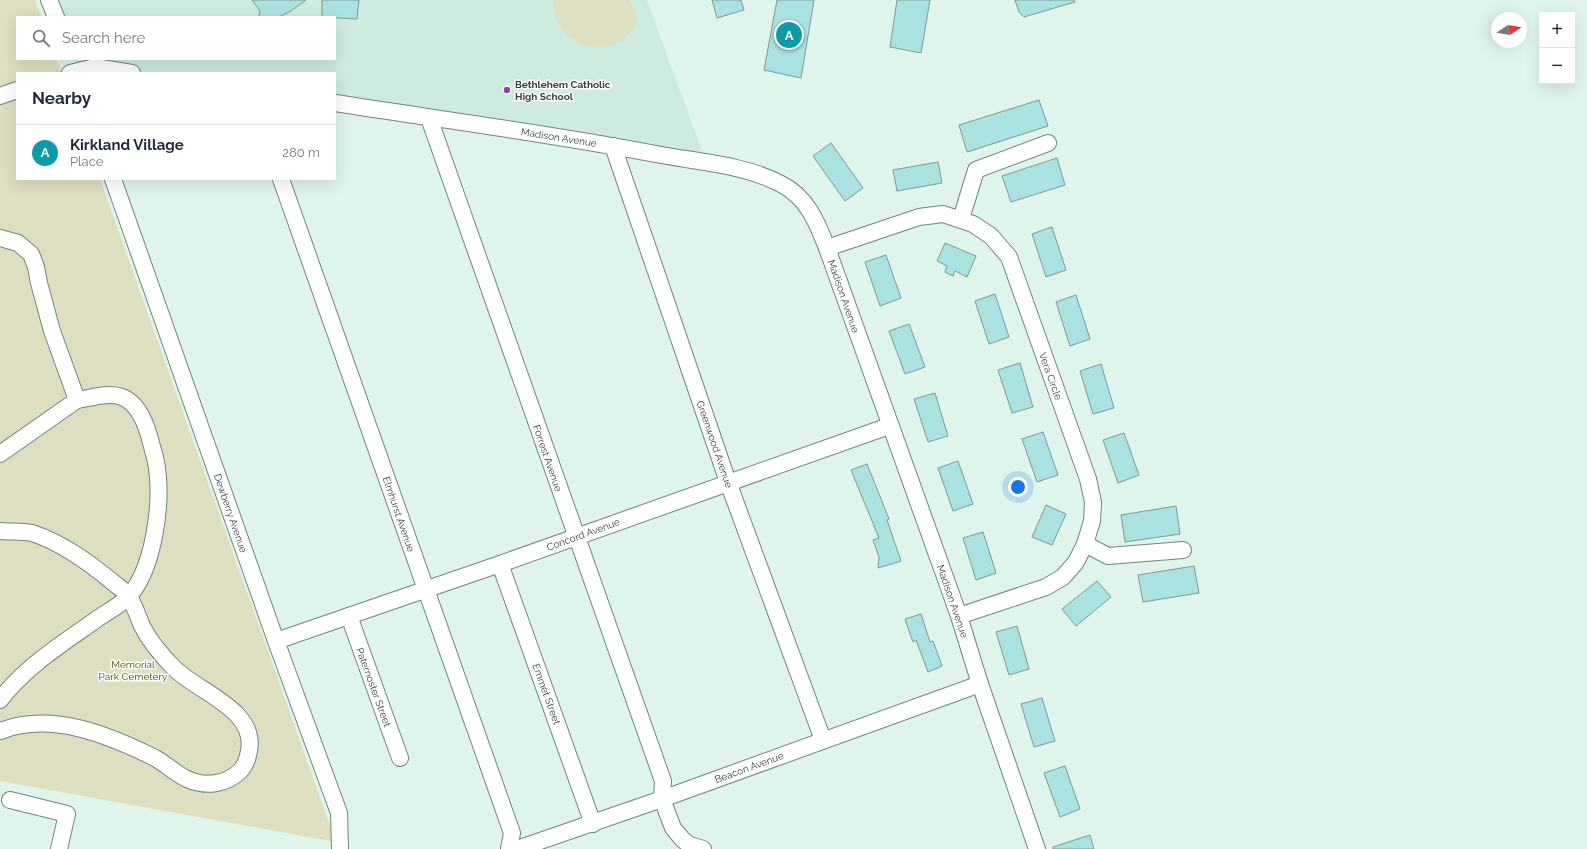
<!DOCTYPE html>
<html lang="en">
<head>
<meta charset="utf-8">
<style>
  :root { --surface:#fff; --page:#f2f2f3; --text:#1f2937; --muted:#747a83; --line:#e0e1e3; --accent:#8f42b2 }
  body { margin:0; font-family:Raleway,sans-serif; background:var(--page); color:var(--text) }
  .controls { position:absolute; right:12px; top:12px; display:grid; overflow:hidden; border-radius:0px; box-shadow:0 4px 16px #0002 }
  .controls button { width:36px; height:36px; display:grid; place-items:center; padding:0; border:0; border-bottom:1px solid var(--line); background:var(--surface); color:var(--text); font:20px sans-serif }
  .compass { position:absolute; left:1491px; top:12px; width:36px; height:36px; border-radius:50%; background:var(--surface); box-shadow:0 4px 16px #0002; rotate:78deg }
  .you { position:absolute; left:1018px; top:487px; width:14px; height:14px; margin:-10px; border:3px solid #fff; border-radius:50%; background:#1a73e8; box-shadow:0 0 0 6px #1a73e833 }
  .badge { display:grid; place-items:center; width:26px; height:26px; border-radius:50%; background:var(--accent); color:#fff; font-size:13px; font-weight:700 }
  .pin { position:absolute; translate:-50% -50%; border:2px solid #fff; box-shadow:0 1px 4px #0006 }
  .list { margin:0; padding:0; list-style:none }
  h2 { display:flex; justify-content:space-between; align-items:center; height:52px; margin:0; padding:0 16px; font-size:17px }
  h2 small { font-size:13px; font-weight:400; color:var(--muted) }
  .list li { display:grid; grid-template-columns:26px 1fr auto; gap:12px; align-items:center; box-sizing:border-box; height:56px; padding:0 16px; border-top:1px solid var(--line) }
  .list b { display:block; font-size:15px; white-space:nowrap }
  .list p { margin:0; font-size:13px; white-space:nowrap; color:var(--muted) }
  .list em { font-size:13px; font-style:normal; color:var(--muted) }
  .icon { flex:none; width:22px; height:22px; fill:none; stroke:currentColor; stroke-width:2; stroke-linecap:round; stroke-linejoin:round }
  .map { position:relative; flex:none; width:1587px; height:849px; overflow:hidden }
  .search { position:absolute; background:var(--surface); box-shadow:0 4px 16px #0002; left:16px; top:16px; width:320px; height:44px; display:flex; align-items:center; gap:10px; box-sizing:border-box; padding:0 14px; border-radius:0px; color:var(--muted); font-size:15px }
  .panel { position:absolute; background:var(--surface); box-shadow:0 4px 16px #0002; left:16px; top:72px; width:320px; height:108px; border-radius:0px }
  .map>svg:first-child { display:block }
  .built { fill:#cdebde }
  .green { fill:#dedfc0 }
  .building { fill:#aae2e2; stroke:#819898 }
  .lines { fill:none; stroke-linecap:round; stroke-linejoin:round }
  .minor-casing { stroke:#72857d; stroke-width:18 }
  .minor { stroke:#fff; stroke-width:16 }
  .poi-dot { fill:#8f42b2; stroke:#fff; stroke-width:1.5 }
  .labels { text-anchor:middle; stroke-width:3; stroke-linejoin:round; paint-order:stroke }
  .poi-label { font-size:10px; font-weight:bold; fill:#363f3b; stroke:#fff; text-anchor:start }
  .street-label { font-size:10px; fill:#363f3b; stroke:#fff }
  .park-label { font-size:10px; fill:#4c4b00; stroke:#fff }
</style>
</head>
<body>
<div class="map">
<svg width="1587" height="849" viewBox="0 0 1587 849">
  <rect width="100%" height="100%" fill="#dff5eb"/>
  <!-- built -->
  <polygon class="built" points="53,0 647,0 706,162 335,106 335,73 116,73 77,67 74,59 335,59 335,17 60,17"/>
  <!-- green -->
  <g class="green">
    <polygon points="0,0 35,0 41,17 17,17 17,59 56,59 62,73 17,73 17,179 100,179 332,831 331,841 0,781"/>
    <path d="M554 0H630L638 20C618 66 551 50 554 0Z"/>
  </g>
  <!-- building -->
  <g class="building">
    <polygon points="252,0 306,0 291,11 279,17 259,17 260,11"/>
    <polygon points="322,0 359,0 357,19 322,17"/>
    <polygon points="712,0 741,0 744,10 717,18"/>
    <polygon points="777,0 814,0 801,78 764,70"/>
    <polygon points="897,0 930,0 921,53 890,47"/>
    <polygon points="1015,0 1074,0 1075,2 1024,17 1019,12"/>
    <polygon points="1039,100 1048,126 967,152 959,125"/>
    <polygon points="831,143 863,188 845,201 813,156"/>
    <polygon points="1057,158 1065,185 1011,202 1002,176"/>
    <polygon points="938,162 942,183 897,191 893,170"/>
    <polygon points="1052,227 1066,270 1046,277 1032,234"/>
    <polygon points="945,243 976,256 967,277 955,271 953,276 945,272 947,266 937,261"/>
    <polygon points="886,255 901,298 880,306 865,262"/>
    <polygon points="995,294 1009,337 989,344 975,301"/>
    <polygon points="1076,295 1090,339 1070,346 1056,302"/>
    <polygon points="909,324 925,367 905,374 889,331"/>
    <polygon points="1020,363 1033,407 1012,413 998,370"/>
    <polygon points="1101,364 1114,408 1093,414 1080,371"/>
    <polygon points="935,393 948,436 928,442 914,399"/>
    <polygon points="1043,432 1058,475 1037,482 1022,439"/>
    <polygon points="1124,433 1139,475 1118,483 1103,440"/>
    <polygon points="958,461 973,504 953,511 938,468"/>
    <polygon points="867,464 889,519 887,520 901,561 878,568 879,557 873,540 879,538 851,470"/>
    <polygon points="1046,505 1066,514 1052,545 1032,537"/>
    <polygon points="1176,506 1180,534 1125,542 1121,515"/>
    <polygon points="983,532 996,573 976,580 963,538"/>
    <polygon points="1194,566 1199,593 1143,602 1138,575"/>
    <polygon points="1097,581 1111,597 1076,626 1062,609"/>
    <polygon points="921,614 930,642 933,641 942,666 928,672 916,640 913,642 905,619"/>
    <polygon points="1017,626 1029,669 1009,675 996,632"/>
    <polygon points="1042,698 1055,741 1034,747 1021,704"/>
    <polygon points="1065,766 1080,809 1060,817 1044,773"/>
    <polygon points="1090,835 1094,849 1053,849 1053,847"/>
  </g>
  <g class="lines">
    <defs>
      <g id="minor">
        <polyline points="49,0 56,17"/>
        <polyline points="70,73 95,67 132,73"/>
        <polyline points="0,96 17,90"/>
        <path d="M335 103C444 120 553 134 661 155 700 162 745 165 781 184 807 197 817 222 827 248L959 616 980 684 1037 849"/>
        <polyline points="429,118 663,781 662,799 673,828 683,840 690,845 703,849"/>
        <polyline points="613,146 728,482 823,740"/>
        <polyline points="113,179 276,641 339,813 340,849"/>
        <polyline points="281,179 512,833 509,849"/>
        <polyline points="961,219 976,170 1048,143"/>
        <polyline points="0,238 18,243 31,254 36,267 39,283 52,331 77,400 0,454"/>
        <polyline points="827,248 919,217 943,214 973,224 991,236 1009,257 1088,479 1093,502 1092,521 1085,544 1076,562 1063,577 1046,587 959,616"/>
        <path d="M0 531C10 532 22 531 32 533 63 543 91 564 115 584 120 588 127 592 129 597 135 606 138 617 142 626 150 642 163 657 175 669 200 693 257 710 249 751 248 757 245 766 240 771 226 785 205 787 187 779 176 774 166 764 155 758 109 735 51 711 0 731"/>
        <polyline points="1085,544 1108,556 1183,550"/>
        <polyline points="500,564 593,824"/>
        <polyline points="349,616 400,758"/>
        <polyline points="276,641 500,564 889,426"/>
        <path d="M0 700C26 666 62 644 97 619 107 612 121 605 129 596 154 568 162 504 157 468 156 458 152 448 150 439 146 424 138 403 122 397 108 392 91 398 77 400"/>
        <polyline points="10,800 67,814 59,849"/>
        <polyline points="517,849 662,799 980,684"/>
      </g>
    </defs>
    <!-- minor casing -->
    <use href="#minor" class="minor-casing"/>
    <!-- minor -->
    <use href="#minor" class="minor"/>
  </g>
  <!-- markers -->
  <circle class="poi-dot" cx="507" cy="90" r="4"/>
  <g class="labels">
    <!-- poi labels -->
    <g class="poi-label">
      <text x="515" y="88">Bethlehem Catholic<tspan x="515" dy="12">High School</tspan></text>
    </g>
    <!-- street labels -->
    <g class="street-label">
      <text transform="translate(559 137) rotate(9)" y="4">Madison Avenue</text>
      <text transform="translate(844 296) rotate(71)" y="4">Madison Avenue</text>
      <text transform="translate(1051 376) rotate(70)" y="4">Vera Circle</text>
      <text transform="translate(715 444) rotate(71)" y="4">Greenwood Avenue</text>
      <text transform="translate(548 458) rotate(71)" y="4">Forrest Avenue</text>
      <text transform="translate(231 513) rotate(71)" y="4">Dewberry Avenue</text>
      <text transform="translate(399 514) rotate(71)" y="4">Elmhurst Avenue</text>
      <text transform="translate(583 534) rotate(-20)" y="4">Concord Avenue</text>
      <text transform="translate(953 601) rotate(71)" y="4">Madison Avenue</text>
      <text transform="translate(374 687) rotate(70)" y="4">Paternoster Street</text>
      <text transform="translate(547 694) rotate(70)" y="4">Emmet Street</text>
      <text transform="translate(749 767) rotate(-20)" y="4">Beacon Avenue</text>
    </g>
    <!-- park labels -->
    <g class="park-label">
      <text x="133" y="668">Memorial<tspan x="133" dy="12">Park Cemetery</tspan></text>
    </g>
  </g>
</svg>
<div class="controls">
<button>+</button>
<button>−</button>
</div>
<svg class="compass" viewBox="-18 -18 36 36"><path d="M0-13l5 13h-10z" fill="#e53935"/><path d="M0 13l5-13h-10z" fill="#747a83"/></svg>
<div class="you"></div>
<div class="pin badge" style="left:789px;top:35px;background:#0f9aa8">A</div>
<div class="search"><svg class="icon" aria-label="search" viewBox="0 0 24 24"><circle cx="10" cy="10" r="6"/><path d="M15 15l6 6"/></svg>Search here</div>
<section class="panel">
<h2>Nearby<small></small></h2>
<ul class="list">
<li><span class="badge" style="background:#0f9aa8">A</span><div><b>Kirkland Village</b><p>Place</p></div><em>280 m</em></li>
</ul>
</section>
</div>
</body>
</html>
